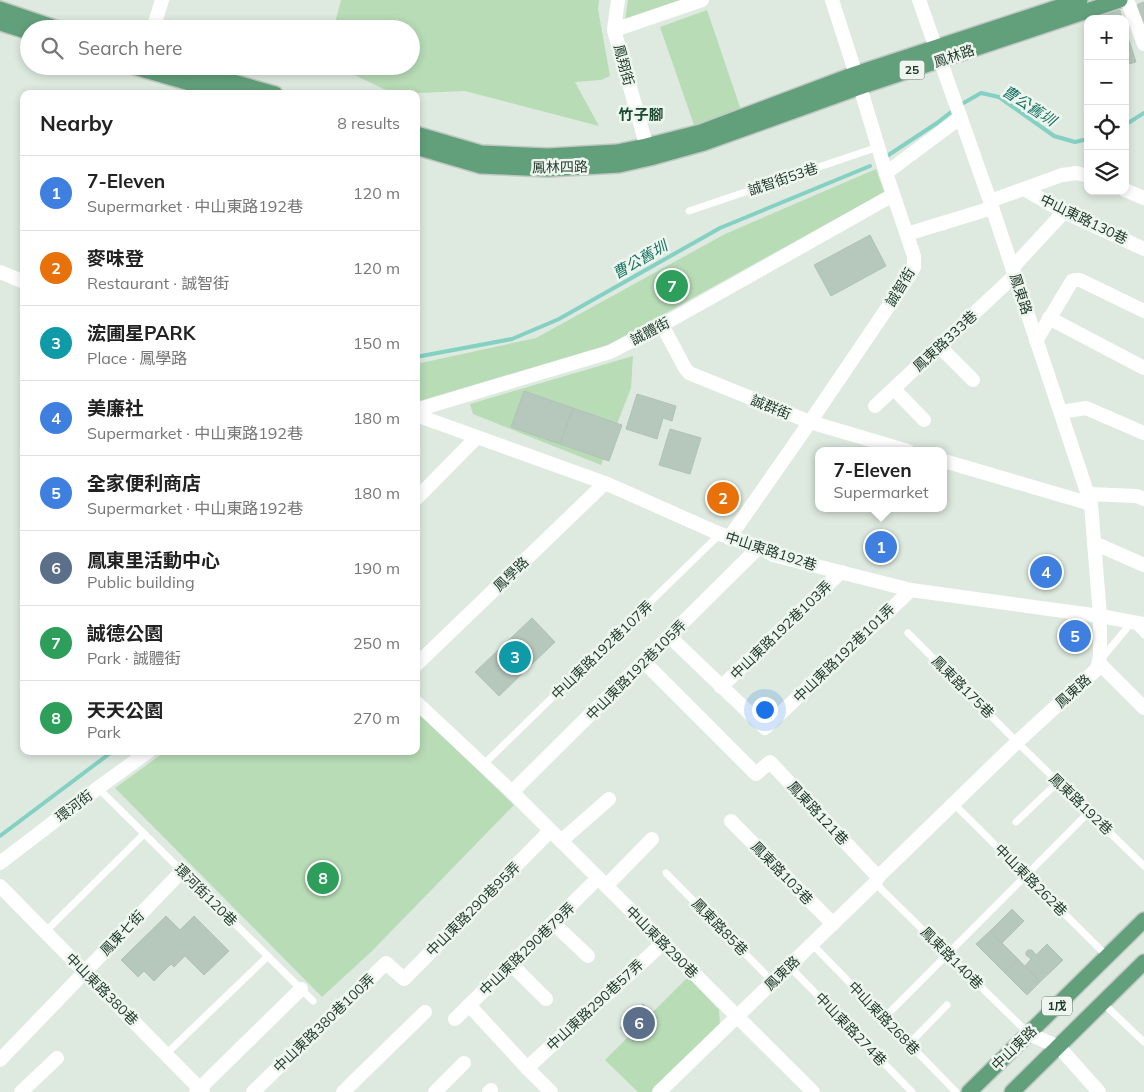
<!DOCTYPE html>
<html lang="en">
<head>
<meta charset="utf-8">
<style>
  :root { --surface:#fff; --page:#f2f2f2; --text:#222; --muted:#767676; --line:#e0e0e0; --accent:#f35261 }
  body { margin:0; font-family:Mulish,"Noto Sans TC",sans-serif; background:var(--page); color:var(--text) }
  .controls { position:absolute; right:15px; top:15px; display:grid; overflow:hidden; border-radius:10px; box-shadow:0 2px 8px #0003 }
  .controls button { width:45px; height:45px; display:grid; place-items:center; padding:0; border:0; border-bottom:1px solid var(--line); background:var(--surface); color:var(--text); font:25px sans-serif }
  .you { position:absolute; left:764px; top:709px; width:18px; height:18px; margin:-12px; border:4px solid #fff; border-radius:50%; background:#1a73e8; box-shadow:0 0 0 8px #1a73e833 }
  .badge { display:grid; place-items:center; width:32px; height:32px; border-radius:50%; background:var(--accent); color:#fff; font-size:16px; font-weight:700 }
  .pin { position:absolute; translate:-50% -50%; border:2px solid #fff; box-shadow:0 1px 5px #0006 }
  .popup { position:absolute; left:815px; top:447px; width:132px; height:65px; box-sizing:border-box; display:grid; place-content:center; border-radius:10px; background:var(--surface); filter:drop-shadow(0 1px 4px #0005); font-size:16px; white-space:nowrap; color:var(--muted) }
  .popup b { font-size:19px; color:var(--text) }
  .popup::after { content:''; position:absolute; left:50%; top:100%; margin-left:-10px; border:10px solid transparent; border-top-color:var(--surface) }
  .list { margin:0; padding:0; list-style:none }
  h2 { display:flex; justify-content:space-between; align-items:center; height:65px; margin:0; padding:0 20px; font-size:21px }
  h2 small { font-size:16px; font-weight:400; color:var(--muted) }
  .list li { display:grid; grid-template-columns:32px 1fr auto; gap:15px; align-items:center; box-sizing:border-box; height:75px; padding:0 20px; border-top:1px solid var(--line) }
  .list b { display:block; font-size:19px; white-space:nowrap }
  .list p { margin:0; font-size:16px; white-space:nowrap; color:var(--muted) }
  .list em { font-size:16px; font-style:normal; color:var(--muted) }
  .icon { flex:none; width:28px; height:28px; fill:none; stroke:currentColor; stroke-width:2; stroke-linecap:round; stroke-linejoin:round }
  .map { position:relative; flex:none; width:1144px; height:1092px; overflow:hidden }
  .search { position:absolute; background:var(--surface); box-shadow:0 2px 8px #0003; left:20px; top:20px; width:400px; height:55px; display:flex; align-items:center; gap:12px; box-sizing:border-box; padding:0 18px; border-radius:28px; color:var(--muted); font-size:19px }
  .panel { position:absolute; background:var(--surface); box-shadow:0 2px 8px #0003; left:20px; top:90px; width:400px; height:665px; border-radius:10px }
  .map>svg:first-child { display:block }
  .green { fill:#b8dcb6 }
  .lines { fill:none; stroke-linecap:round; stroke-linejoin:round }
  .stream { stroke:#84d0c2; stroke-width:4 }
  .building { fill:#b6c7bb; stroke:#b0c3b5 }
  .primary-casing { stroke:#c0c8c3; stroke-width:18 }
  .service { stroke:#fff; stroke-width:7 }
  .minor { stroke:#fff; stroke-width:14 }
  .primary { stroke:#62a07b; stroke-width:15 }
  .labels { text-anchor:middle; stroke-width:5; stroke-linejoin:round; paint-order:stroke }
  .shield { fill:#eef6ef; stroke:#5d7264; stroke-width:1 }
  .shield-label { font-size:12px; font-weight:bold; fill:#1f3929 }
  .street-label { font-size:14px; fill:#1f3929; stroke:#eef6ef }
  .water-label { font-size:15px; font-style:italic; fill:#1a7565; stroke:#eef6ef }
  .neighbourhood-label { font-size:15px; font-weight:bold; fill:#1b4b2f; stroke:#eef6ef }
</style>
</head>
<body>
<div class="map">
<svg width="1144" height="1092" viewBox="0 0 1144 1092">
  <rect width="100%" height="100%" fill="#deeae0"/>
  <!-- green -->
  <g class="green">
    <polygon points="341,0 599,0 598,9 610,76 601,80 575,82 599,126 465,91 394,94 336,66 411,66 411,29 330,29 335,23"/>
    <polygon points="628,0 689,0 625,21"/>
    <polygon points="707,10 741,110 694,125 660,27"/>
    <polygon points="876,169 884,192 608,345 416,402 416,364 536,338 725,234"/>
    <polygon points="633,356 631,388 601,465 473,414 470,404"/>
    <polygon points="416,711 514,805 372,951 322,997 115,788 166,751 416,751"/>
    <polygon points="688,977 719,1010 720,1024 652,1092 638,1092 605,1060"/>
  </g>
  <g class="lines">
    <!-- stream -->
    <g class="stream">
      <polyline points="960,105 981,93 999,97 1054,136 1075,142 1088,139"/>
      <polyline points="1125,125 1144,113"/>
      <polyline points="887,156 937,123 955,109"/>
      <polyline points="416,357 512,339 559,319 720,228 870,166"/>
      <polyline points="0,836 113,751"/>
    </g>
  </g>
  <!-- building -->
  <g class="building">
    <polygon points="1144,2 1144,36 1135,14 1138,4"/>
    <polygon points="1120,10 1122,19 1092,19"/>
    <polygon points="1125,28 1136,62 1125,65"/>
    <polygon points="870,235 886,266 831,296 814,265"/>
    <polygon points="524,391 573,408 560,444 511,427"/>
    <polygon points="637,394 676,406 672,421 663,418 657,439 626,429"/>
    <polygon points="573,408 622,425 609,461 560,444"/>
    <polygon points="670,429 701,438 690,474 659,465"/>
    <polygon points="532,618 555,642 499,696 475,672"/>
    <polygon points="1012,909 1024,921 1002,943 990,931"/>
    <polygon points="166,916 180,930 194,916 229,951 204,975 185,956 174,967 171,964 154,981 144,971 138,977 121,960"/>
    <polygon points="990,931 1018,959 1005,973 976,944"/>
    <polygon points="1047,944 1063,960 1040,982 1025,966 1031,959 1026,955 1026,952 1028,950 1032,950 1036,955"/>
    <polygon points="1018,959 1040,982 1027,995 1005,973"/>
    <polygon points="643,1004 657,1018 634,1042 620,1028"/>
  </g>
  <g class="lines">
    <defs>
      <g id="primary">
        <polyline points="0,9 59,29"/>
        <polyline points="0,23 29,32"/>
        <polyline points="131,66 228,94"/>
        <polyline points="177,66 275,94"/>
        <polyline points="416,134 481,153 548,156 617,152 646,146 701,132 855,74 1080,0"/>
        <polyline points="416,147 481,166 548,169 619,165 650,158 704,143 860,87 1120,0"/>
        <polyline points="969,1092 1144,920"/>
        <polyline points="1012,1092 1144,962"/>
      </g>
    </defs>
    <!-- primary casing -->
    <use href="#primary" class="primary-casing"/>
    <!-- service -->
    <g class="service">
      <polyline points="689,211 878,147"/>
      <polyline points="908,633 1017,742 1144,866"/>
      <polyline points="1102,658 1132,622 1144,635"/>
      <polyline points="483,765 720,534"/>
      <polyline points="98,788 313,1001"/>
      <polyline points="954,804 1107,956"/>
      <polyline points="1016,822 1058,782"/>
      <polyline points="666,873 773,982"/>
      <polyline points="875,883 1029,1034"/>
      <polyline points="45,932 144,834"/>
      <polyline points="812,944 956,1092"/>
      <polyline points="789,966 912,1092"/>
      <polyline points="1103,1003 1144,1042"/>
      <polyline points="884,1018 1089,812"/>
      <polyline points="909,1044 947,1005"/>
      <polyline points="166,1054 268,956"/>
    </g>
    <!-- minor -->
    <g class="minor">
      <polyline points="618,0 614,30 649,155"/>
      <polyline points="1127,0 1144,44"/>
      <polyline points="153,29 162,0"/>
      <polyline points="614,30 702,0"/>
      <polyline points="886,173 960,118"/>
      <polyline points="1024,189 1064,212 1144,249"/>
      <polyline points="1125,190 1144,198"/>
      <polyline points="990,201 1062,175 1076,173 1088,176"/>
      <polyline points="907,234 992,208"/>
      <polyline points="1012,268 1064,212"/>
      <polyline points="0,272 24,282"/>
      <polyline points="1049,318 1144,368"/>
      <polyline points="662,325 685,368 689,373 810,422 908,451"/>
      <polyline points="1036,341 1072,281 1075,280 1080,280 1144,311"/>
      <polyline points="939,346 973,380"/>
      <polyline points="894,389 924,420"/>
      <polyline points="875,406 1014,276"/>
      <polyline points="416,410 610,352 662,325 893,195"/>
      <polyline points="1061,412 1086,408 1144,433"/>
      <polyline points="416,415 605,483 720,534 759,547 773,555 911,590 1100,616 1144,624"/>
      <polyline points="944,461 1091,504"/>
      <polyline points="1088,494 1137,496 1144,499"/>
      <polyline points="416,499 477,437"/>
      <polyline points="729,538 810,422 911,273 914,267 914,256 886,173 860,87 832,0"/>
      <polyline points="1094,543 1144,565"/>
      <polyline points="669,636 765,728 911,590"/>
      <polyline points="644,662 756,774 770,762 878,877"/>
      <polyline points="1099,663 1144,708"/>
      <polyline points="416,665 605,483"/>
      <polyline points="721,687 841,572"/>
      <polyline points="416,702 512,792 813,1092"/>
      <polyline points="512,792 759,547"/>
      <polyline points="731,821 833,924"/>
      <polyline points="561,841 609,799"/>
      <polyline points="0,863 98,788 149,751"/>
      <polyline points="0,886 203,1092"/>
      <polyline points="606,886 652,839"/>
      <polyline points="553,923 588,956"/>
      <polyline points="511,964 546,999"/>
      <polyline points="469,1005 527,1068 551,1092"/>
      <polyline points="455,1019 598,878"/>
      <polyline points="1029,1034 1059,1047 1099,1092"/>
      <polyline points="0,1060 182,871"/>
      <polyline points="527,1068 663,943"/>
      <polyline points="21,1092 57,1058"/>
      <polyline points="196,1092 301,989"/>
      <polyline points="253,1092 386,963 404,979 550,831"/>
      <polyline points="343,1092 425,1012"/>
      <polyline points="435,1092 464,1063"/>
      <polyline points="489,1092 491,1090"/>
      <polyline points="659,1092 875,883 878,877 1017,742 1097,669 1100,657 1100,616 1091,504 990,201 919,0"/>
    </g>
    <!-- primary -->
    <use href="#primary" class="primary"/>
  </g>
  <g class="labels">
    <!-- shield labels -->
    <g class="shield">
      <rect x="899.5" y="60.5" width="25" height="19" rx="4"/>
      <rect x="1042" y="996.5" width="30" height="19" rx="4"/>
    </g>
    <g class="shield-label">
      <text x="912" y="74">25</text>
      <text x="1057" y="1010">1戊</text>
    </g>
    <!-- street labels -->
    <g class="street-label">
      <text transform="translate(954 56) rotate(-19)" y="5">鳳林路</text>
      <text transform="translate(624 65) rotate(75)" y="5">鳳翔街</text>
      <text transform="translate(560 167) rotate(-1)" y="5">鳳林四路</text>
      <text transform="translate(783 179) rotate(-19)" y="5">誠智街53巷</text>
      <text transform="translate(1084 219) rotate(26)" y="5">中山東路130巷</text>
      <text transform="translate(900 287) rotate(-59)" y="5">誠智街</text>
      <text transform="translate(1021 294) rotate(72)" y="5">鳳東路</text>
      <text transform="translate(650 331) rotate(-28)" y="5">誠體街</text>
      <text transform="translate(945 341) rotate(-43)" y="5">鳳東路333巷</text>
      <text transform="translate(771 407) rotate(22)" y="5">誠群街</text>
      <text transform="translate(771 551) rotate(18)" y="5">中山東路192巷</text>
      <text transform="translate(511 574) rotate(-44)" y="5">鳳學路</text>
      <text transform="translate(781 630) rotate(-44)" y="5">中山東路192巷103弄</text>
      <text transform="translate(602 650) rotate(-44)" y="5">中山東路192巷107弄</text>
      <text transform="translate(844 653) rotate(-44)" y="5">中山東路192巷101弄</text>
      <text transform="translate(636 670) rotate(-45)" y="5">中山東路192巷105弄</text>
      <text transform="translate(963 687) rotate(45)" y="5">鳳東路175巷</text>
      <text transform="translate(1073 691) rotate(-42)" y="5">鳳東路</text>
      <text transform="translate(1081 804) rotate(44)" y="5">鳳東路192巷</text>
      <text transform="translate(74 806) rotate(-37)" y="5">環河街</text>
      <text transform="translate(818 813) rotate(47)" y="5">鳳東路121巷</text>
      <text transform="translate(782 873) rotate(46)" y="5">鳳東路103巷</text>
      <text transform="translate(1031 880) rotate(45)" y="5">中山東路262巷</text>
      <text transform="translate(206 895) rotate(45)" y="5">環河街120巷</text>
      <text transform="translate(473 909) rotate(-45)" y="5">中山東路290巷95弄</text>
      <text transform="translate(720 927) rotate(46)" y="5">鳳東路85巷</text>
      <text transform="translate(122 933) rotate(-46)" y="5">鳳東七街</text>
      <text transform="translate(662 942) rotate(45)" y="5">中山東路290巷</text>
      <text transform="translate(527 949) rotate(-44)" y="5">中山東路290巷79弄</text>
      <text transform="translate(952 958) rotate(45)" y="5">鳳東路140巷</text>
      <text transform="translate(782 973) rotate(-44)" y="5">鳳東路</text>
      <text transform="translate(102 989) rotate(45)" y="5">中山東路380巷</text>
      <text transform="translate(595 1005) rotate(-43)" y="5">中山東路290巷57弄</text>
      <text transform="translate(884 1018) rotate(46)" y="5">中山東路268巷</text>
      <text transform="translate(324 1023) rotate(-44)" y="5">中山東路380巷100弄</text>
      <text transform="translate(851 1029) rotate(46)" y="5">中山東路274巷</text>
      <text transform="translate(1014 1048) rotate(-44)" y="5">中山東路</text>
    </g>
    <!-- water labels -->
    <g class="water-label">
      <text transform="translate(1029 106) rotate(33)" y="5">曹公舊圳</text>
      <text transform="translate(640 260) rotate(-30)" y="5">曹公舊圳</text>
    </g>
    <!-- neighbourhood labels -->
    <g class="neighbourhood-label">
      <text x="641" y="120">竹子腳</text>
    </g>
  </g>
</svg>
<div class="controls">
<button>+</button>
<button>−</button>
<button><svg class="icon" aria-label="locate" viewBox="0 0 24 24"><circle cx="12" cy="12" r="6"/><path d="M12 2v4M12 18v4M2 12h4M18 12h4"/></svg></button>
<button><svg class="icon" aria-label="layers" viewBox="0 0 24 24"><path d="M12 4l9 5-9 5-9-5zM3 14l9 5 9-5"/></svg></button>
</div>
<div class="you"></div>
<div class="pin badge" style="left:881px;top:547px;background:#3f7fe0">1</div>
<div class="popup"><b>7-Eleven</b>Supermarket</div>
<div class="pin badge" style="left:723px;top:498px;background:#e8710a">2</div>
<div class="pin badge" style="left:515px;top:657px;background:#0f9aa8">3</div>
<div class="pin badge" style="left:1046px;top:572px;background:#3f7fe0">4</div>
<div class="pin badge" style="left:1075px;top:636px;background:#3f7fe0">5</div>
<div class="pin badge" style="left:639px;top:1023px;background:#5c6f8a">6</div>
<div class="pin badge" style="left:672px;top:286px;background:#2e9e5b">7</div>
<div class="pin badge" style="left:323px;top:878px;background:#2e9e5b">8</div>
<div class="search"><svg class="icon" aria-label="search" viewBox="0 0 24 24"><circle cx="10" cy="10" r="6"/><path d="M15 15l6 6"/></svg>Search here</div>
<section class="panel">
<h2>Nearby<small>8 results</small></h2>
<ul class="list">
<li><span class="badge" style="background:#3f7fe0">1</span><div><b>7-Eleven</b><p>Supermarket · 中山東路192巷</p></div><em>120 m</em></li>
<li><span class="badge" style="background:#e8710a">2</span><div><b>麥味登</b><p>Restaurant · 誠智街</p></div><em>120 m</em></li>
<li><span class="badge" style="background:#0f9aa8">3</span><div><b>浤圃星PARK</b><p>Place · 鳳學路</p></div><em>150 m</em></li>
<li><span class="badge" style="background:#3f7fe0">4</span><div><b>美廉社</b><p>Supermarket · 中山東路192巷</p></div><em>180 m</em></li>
<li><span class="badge" style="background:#3f7fe0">5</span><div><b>全家便利商店</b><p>Supermarket · 中山東路192巷</p></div><em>180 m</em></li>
<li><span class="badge" style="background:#5c6f8a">6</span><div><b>鳳東里活動中心</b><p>Public building</p></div><em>190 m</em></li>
<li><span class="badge" style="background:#2e9e5b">7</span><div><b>誠德公園</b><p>Park · 誠體街</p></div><em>250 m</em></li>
<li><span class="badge" style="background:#2e9e5b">8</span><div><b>天天公園</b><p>Park</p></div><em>270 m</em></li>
</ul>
</section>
</div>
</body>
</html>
